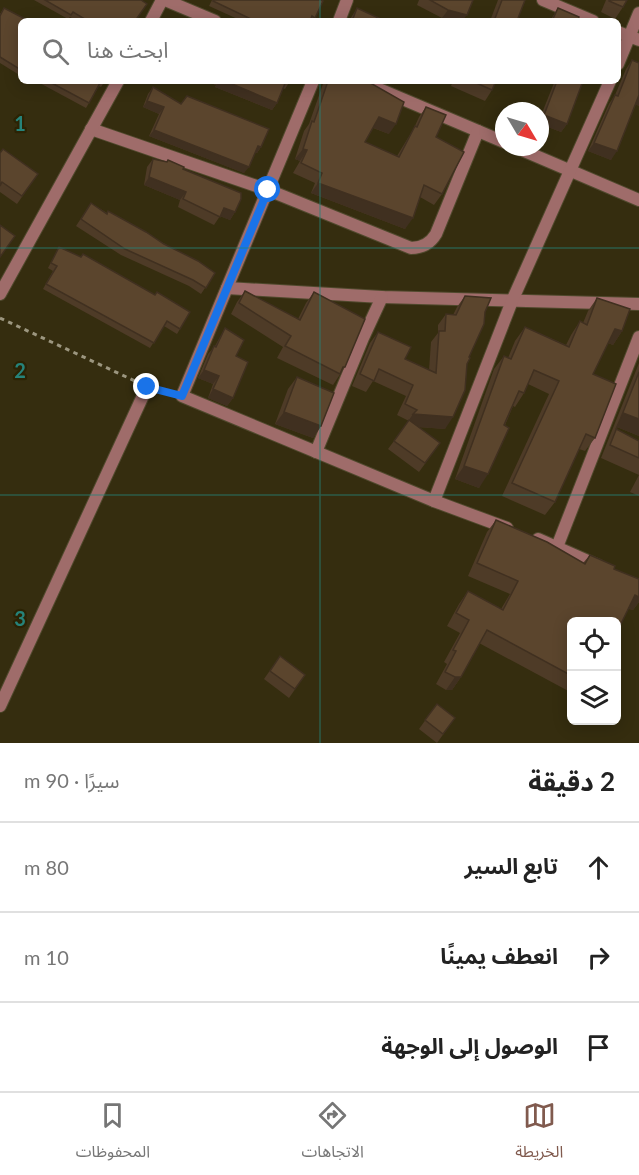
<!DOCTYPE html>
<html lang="ar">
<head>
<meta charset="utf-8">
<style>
  :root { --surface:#fff; --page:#f2f2f2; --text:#222; --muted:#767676; --line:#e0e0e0; --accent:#805a4e }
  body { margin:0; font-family:Lato,"Noto Sans Arabic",sans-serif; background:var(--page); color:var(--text); direction:rtl }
  .controls { position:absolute; right:18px; bottom:18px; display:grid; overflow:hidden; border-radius:9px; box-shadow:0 3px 15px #0003 }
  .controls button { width:54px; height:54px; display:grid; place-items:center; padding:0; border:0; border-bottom:2px solid var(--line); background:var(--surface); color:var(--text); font:30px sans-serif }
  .compass { position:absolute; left:495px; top:102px; width:54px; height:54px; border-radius:50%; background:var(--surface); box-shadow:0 3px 15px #0003; rotate:128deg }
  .stop { position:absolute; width:18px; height:18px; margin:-14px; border:4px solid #1a73e8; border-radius:50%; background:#fff }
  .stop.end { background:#1a73e8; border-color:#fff; box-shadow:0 2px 6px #0008 }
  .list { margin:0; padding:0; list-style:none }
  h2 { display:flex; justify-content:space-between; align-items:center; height:78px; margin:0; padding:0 24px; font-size:26px }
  h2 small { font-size:20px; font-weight:400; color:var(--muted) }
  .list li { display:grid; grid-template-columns:39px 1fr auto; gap:18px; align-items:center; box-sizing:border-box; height:90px; padding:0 24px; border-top:2px solid var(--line) }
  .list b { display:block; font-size:22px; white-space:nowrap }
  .list em { font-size:20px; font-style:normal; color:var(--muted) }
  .icon { flex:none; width:33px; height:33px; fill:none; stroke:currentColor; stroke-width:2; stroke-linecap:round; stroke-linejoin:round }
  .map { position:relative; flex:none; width:639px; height:743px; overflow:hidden; direction:ltr }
  .search { position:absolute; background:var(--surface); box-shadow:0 3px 15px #0003; left:18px; right:18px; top:18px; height:66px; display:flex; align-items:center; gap:15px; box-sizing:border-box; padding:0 21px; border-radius:9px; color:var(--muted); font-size:22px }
  .sheet { height:348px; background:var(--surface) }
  nav { display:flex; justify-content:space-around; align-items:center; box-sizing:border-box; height:84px; border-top:2px solid var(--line); background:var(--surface); font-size:16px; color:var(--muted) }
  nav a { display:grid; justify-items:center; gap:3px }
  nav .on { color:var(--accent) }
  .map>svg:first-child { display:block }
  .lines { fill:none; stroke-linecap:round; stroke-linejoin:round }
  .street-casing { stroke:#50492d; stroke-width:14 }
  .path { stroke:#9c967f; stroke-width:3; stroke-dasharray:4.5 4.5; stroke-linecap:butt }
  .street { stroke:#9f6c6a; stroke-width:12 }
  .wall { fill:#4e3b27 }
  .shaded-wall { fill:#403020 }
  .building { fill:#5b452d; stroke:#403020; stroke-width:1.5 }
  .route { stroke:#1a73e8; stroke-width:8 }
  .grid { fill:none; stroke:#26837a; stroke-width:1.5; stroke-opacity:0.55 }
  .grid-label { font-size:20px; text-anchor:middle; font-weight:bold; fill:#26837a; stroke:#2b2304; stroke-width:4.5; stroke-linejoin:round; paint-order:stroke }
</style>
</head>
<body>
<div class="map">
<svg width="639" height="743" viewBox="0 0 639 743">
  <rect width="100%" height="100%" fill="#352d0f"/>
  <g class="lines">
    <defs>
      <g id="street">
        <polyline points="165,0 215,21"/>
        <polyline points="543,0 593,21"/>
        <polyline points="151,21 162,0"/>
        <polyline points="339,21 347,0"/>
        <polyline points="618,32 639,40"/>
        <polyline points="618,64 639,13"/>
        <polyline points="313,81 182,396 434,501 507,528"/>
        <polyline points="360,81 504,142"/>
        <path d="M91 129 268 190 411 248C422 248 430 244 436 234L478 131"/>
        <polyline points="515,147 639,200"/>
        <polyline points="227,288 382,297 639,304"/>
        <polyline points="0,294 118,81"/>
        <polyline points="316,452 363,338 382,297"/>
        <polyline points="434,501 512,301 610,81"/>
        <polyline points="538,539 599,566"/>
        <polyline points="557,547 639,337"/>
        <polyline points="0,706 147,387"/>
      </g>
    </defs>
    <!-- street casing -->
    <use href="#street" class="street-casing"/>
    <!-- path -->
    <polyline class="path" points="0,318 135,381"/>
    <!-- street -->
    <use href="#street" class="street"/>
  </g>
  <!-- wall -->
  <g class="wall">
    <polygon points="34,0 141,0 135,21 77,21 70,17 68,19"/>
    <polygon points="212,0 321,0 315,18 313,21 242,21 209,6"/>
    <polygon points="419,0 473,0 442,18 417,5"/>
    <polygon points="498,0 525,0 517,21 490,21"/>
    <polygon points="606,0 627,0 623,7 615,19 601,12"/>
    <polygon points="4,8 21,21 21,76 0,63 0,14"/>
    <polygon points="357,8 385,21 349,21"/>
    <polygon points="558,8 578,21 550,21"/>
    <polygon points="632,60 639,106 635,104 611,160 588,151 609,104 615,95 626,69"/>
    <polygon points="36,81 105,81 101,87 99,86 86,108"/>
    <polygon points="205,81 290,81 285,89 283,88 277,103 272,110 215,87 216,85"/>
    <polygon points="324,81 367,81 389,134 373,128 365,142 397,156 414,128 419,117 426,107 436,137 442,194 434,205 420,197 405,229 311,193 315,183 293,173 300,161 295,159 304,131 309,124"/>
    <polygon points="453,81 496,81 492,90 485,101 451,86"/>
    <polygon points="550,81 583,81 567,124 561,132 540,124 540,118 554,83"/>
    <polygon points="153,87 181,104 261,147 257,153 255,153 244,173 149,136 159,114 143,107 148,94"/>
    <polygon points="0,153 38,174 17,204 0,192"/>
    <polygon points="153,159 183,169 235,212 230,220 220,216 214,225 178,207 180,200 144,185 147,167"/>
    <polygon points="91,203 107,213 108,211 215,273 201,294 189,286 121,255 76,226"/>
    <polygon points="59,247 180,329 177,334 164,326 150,348 43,289 53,271 48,268"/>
    <polygon points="245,291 298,319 306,303 314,292 345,367 333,385 277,358 283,347 231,314 237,302"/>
    <polygon points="465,296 485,312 445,429 418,427 440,443 419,472 388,449 409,421 397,415 406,396 373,381 366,392 352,386 370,343 378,332 405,359 429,370 431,342 438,333 438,325 446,314 453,315 457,307"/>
    <polygon points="597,298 622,331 613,345 608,343 593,374 595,438 585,451 579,449 555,502 545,515 502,496 549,394 528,384 524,393 515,407 513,406 479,488 455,479 494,369 504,356 508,358 515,341 525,327 566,345 571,335 580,321 583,323 588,311"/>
    <polygon points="225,328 236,356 233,398 227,406 208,398 213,384 198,378 208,354 215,346"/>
    <polygon points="639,363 639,436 617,427 616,429 639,441 639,496 630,492 639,475 601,458"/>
    <polygon points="297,377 321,426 313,438 275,424 288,389"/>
    <polygon points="496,520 583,563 590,555 614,569 639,579 639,602 633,610 629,609 572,621 572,693 479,643 461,677 452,690 446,690 436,684 447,664 444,662 460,633 447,626 459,604 468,591 501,609 510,594 468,576 487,532"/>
    <polygon points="280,656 305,675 289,698 264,679"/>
    <polygon points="437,704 455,718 437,743 419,729"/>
  </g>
  <!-- shaded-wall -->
  <g class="shaded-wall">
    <polygon points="448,10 467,15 462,21 453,21 442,18"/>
    <polygon points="205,81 219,81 216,85"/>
    <polygon points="219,81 225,81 277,103 272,110 215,87"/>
    <polygon points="639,95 639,106 633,103"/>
    <polygon points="147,101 164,107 159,114 143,107"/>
    <polygon points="544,115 567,124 561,132 540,124 540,121"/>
    <polygon points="379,117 396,124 389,134 371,127"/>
    <polygon points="154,130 249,167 244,173 149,136"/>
    <polygon points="594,143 617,151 611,160 588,151"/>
    <polygon points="258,146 261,147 257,153 254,152"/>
    <polygon points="303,149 307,150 300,161 295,159"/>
    <polygon points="149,177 186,192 180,200 144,185"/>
    <polygon points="318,183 413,218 405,229 311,193"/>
    <polygon points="224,208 235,212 230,220 219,216"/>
    <polygon points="615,329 622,331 613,345 605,342"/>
    <polygon points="204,370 219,376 213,384 198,378"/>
    <polygon points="213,389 233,398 227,406 208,398"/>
    <polygon points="284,412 321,426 313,438 275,424"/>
    <polygon points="623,413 639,419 639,436 617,427"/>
    <polygon points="413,414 453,417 445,429 405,426"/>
    <polygon points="464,466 488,474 479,488 455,479"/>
    <polygon points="635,595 639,597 639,602 633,610 626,608"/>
    <polygon points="455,677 461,677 452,690 446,690"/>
  </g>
  <!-- building -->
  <g class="building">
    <polygon points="45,0 141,0 147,4 135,21 88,21 73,12 71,15"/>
    <polygon points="213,0 321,0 323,1 315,18 312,16 310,21 255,21 213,1"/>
    <polygon points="430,0 473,0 467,15 448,10"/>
    <polygon points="502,0 525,0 517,21 494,21"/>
    <polygon points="609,0 627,0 623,7 609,1"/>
    <polygon points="4,8 29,21 21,21 21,70 0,57 0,16"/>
    <polygon points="357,8 385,21 352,21"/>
    <polygon points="558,8 579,17 578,21 552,21"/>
    <polygon points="632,60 639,63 639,95 617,151 594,143 615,95 618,96"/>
    <polygon points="48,81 101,81 89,103"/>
    <polygon points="225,81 286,81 277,103"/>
    <polygon points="328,81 367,81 404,102 396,124 379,117 365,142 399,157 415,126 417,127 426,107 446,115 436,137 464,152 442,194 424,185 413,218 318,183 322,173 301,163 307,150 303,149 312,121 314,122"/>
    <polygon points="472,81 496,81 492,90"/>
    <polygon points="557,81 583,81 567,124 544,115"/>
    <polygon points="153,87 181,104 187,96 269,129 261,147 258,146 249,167 154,130 164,107 147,101"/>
    <polygon points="3,149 38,174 22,196 2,182 0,186 0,153"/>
    <polygon points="153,159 167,162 168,160 184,167 183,169 241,193 241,199 235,212 224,208 220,217 183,199 186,192 149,177"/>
    <polygon points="91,203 107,214 108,211 146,232 164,244 198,261 215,273 206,288 193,280 125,249 81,219"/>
    <polygon points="0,225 15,236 0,257"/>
    <polygon points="59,247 81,257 83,254 155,295 157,292 190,312 180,329 167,321 154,343 46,284 57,266 51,263"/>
    <polygon points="245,291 300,320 314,292 365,319 345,367 343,367 340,374 285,346 291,336 239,303"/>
    <polygon points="465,296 491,298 485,312 484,324 469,357 470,358 467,364 465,390 453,417 413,414 417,410 405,404 413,385 379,369 374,381 360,374 378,332 411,347 405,359 436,373 439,331 445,331 446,314 456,315"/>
    <polygon points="597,298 630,309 622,331 615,329 593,374 616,384 595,438 586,434 555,502 512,483 559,381 534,370 524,393 519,391 504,425 509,428 488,474 464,466 504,356 511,359 525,327 569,347 580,321 587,325"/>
    <polygon points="225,328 244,340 236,356 248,362 233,398 213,389 219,376 204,370 214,346 216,347"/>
    <polygon points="639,372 639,419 623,413 616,429 639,441 639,458 610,445"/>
    <polygon points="297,377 334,393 321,426 284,412"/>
    <polygon points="409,420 440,443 425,463 394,441"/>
    <polygon points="496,520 547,542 585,564 590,555 615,566 614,569 639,579 639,597 635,595 616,634 616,621 572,621 572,676 487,630 461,677 455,677 445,672 456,651 453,650 469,620 456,613 468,591 503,610 518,581 477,563"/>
    <polygon points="280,656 305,675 295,689 270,671"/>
    <polygon points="437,704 455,718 443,734 425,720"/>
  </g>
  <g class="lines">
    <!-- route -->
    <polyline class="route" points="147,387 182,396 268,190"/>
  </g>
  <!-- grid -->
  <path class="grid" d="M320 0V21M320 81V743M0 248H639M0 495H639"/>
  <g class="grid-label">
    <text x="20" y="131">1</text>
    <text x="20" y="378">2</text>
    <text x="20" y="626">3</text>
  </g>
</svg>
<div class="controls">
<button><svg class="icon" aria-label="locate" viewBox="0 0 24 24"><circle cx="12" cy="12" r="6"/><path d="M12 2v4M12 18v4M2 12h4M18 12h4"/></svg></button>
<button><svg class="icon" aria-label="layers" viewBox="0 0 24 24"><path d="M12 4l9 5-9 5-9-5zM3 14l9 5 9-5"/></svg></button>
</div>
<svg class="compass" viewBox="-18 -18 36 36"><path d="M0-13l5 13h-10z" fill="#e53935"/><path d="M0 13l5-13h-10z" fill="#767676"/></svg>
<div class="stop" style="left:268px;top:190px"></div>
<div class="stop end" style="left:147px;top:387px"></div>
<div class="search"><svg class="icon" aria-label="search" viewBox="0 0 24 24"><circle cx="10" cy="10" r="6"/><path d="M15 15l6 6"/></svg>ابحث هنا</div>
</div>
<section class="sheet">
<h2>2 دقيقة<small>سيرًا · 90 m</small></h2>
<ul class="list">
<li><svg class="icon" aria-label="ahead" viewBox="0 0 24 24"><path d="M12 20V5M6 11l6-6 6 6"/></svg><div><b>تابع السير</b></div><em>80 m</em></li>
<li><svg class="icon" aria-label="right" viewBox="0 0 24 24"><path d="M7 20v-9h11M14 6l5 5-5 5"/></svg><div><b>انعطف يمينًا</b></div><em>10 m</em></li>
<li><svg class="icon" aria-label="arrive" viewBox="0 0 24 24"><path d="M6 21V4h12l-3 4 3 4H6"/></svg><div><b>الوصول إلى الوجهة</b></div></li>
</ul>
</section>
<nav>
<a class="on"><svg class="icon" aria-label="map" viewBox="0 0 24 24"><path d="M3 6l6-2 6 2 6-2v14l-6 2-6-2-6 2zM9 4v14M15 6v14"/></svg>الخريطة</a>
<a><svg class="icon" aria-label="directions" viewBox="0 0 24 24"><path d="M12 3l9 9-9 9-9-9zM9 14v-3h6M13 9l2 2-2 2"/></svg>الاتجاهات</a>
<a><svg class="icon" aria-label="saved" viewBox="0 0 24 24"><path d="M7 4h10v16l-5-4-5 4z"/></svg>المحفوظات</a>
</nav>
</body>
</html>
